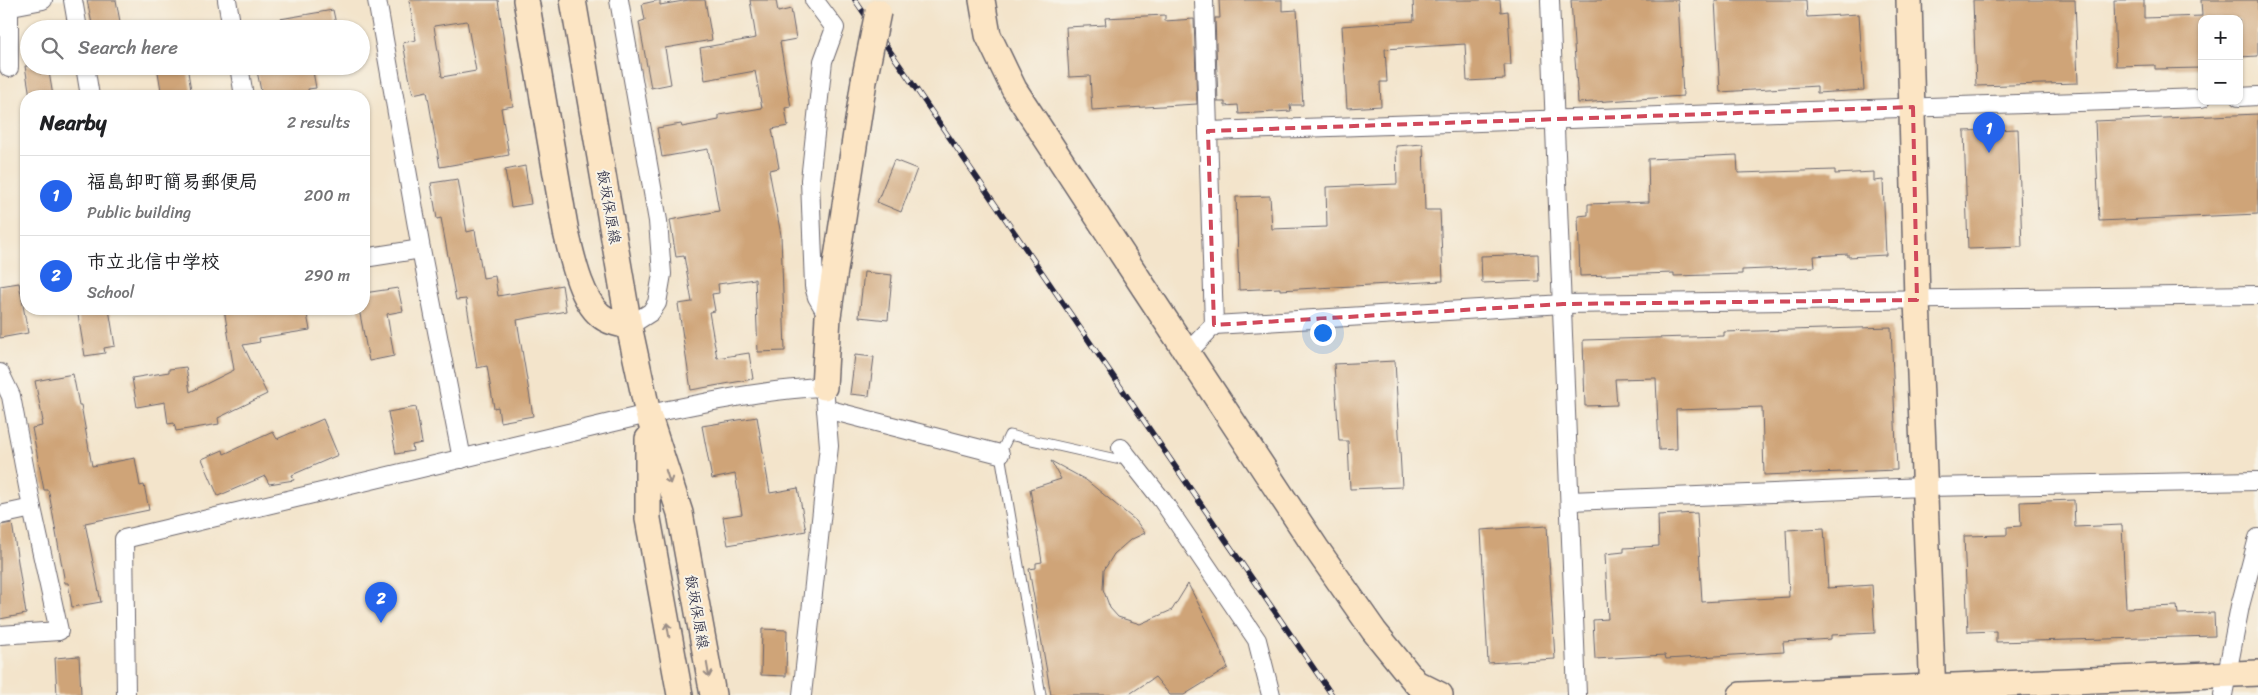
<!DOCTYPE html>
<html lang="en">
<head>
<meta charset="utf-8">
<style>
  :root { --surface:#fff; --page:#f2f2f2; --text:#202124; --muted:#757577; --line:#e0e0e0; --accent:#2563eb }
  body { margin:0; font-family:Sriracha,"Klee One",sans-serif; background:var(--page); color:var(--text) }
  .controls { position:absolute; right:15px; top:15px; display:grid; overflow:hidden; border-radius:10px; box-shadow:0 1px 4px #0004 }
  .controls button { width:45px; height:45px; display:grid; place-items:center; padding:0; border:0; border-bottom:1px solid var(--line); background:var(--surface); color:var(--text); font:25px sans-serif }
  .you { position:absolute; left:1322px; top:332px; width:18px; height:18px; margin:-12px; border:4px solid #fff; border-radius:50%; background:#1a73e8; box-shadow:0 0 0 8px #1a73e833 }
  .badge { display:grid; place-items:center; width:32px; height:32px; border-radius:50%; background:var(--accent); color:#fff; font-size:16px; font-weight:700 }
  .pin { position:absolute; translate:-50% -41px; filter:drop-shadow(0 1px 2px #0008) }
  .pin::after { content:''; position:absolute; top:26px; width:18px; height:15px; background:inherit; clip-path:polygon(0 0,100% 0,50% 100%) }
  .list { margin:0; padding:0; list-style:none }
  h2 { display:flex; justify-content:space-between; align-items:center; height:65px; margin:0; padding:0 20px; font-size:21px }
  h2 small { font-size:16px; font-weight:400; color:var(--muted) }
  .list li { display:grid; grid-template-columns:32px 1fr auto; gap:15px; align-items:center; box-sizing:border-box; height:80px; padding:0 20px; border-top:1px solid var(--line) }
  .list b { display:block; font-size:19px; white-space:nowrap }
  .list p { margin:0; font-size:16px; white-space:nowrap; color:var(--muted) }
  .list em { font-size:16px; font-style:normal; color:var(--muted) }
  .icon { flex:none; width:28px; height:28px; fill:none; stroke:currentColor; stroke-width:2; stroke-linecap:round; stroke-linejoin:round }
  .map { position:relative; flex:none; width:2258px; height:695px; overflow:hidden }
  .search { position:absolute; background:var(--surface); box-shadow:0 1px 4px #0004; left:20px; top:20px; width:350px; height:55px; display:flex; align-items:center; gap:12px; box-sizing:border-box; padding:0 18px; border-radius:28px; color:var(--muted); font-size:19px }
  .panel { position:absolute; background:var(--surface); box-shadow:0 1px 4px #0004; left:20px; top:90px; width:350px; height:225px; border-radius:20px }
  .map>svg:first-child { display:block }
  .building { fill:#cfa478; fill-rule:evenodd }
  .lines { fill:none; stroke-linecap:round; stroke-linejoin:round }
  .lane-casing { stroke:#6b666d; stroke-width:11 }
  .street-casing { stroke:#6b666d; stroke-width:20 }
  .secondary-casing { stroke:#6b666d; stroke-width:28 }
  .lane { stroke:#fff; stroke-width:9 }
  .street { stroke:#fff; stroke-width:18 }
  .secondary { stroke:#fce5c4; stroke-width:25 }
  .rail-casing { stroke:#22223b; stroke-width:5.5 }
  .rail { stroke:#f7f3e8; stroke-width:4; stroke-dasharray:11; stroke-linecap:butt }
  .secondary-bridge-casing { stroke:#6b666d; stroke-width:28; stroke-linecap:butt }
  .secondary-bridge { stroke:#fce5c4; stroke-width:25 }
  .oneway { stroke:#9a8d86 }
  .marked { fill:none; stroke:#d1495b; stroke-width:4; stroke-dasharray:10 6; stroke-linejoin:round }
  .labels { text-anchor:middle; stroke-width:4; stroke-linejoin:round; paint-order:stroke }
  .street-label { font-size:15px; fill:#22223b; stroke:#f7f3e8 }
</style>
</head>
<body>
<div class="map">
<svg width="2258" height="695" viewBox="0 0 2258 695">
  <rect width="100%" height="100%" fill="#f7f3e8"/>
  <filter id="ink" filterUnits="userSpaceOnUse"><feTurbulence type="fractalNoise" baseFrequency=".02" numOctaves="2"/><feDisplacementMap in="SourceGraphic" scale="10" xChannelSelector="R" yChannelSelector="G"/><feConvolveMatrix kernelMatrix="1 2 1 2 8 2 1 2 1" color-interpolation-filters="sRGB"/></filter>
  <filter id="wash" filterUnits="userSpaceOnUse"><feTurbulence type="fractalNoise" baseFrequency=".0096" numOctaves="4" result="noise"/><feDisplacementMap in="SourceGraphic" scale="20" xChannelSelector="R" yChannelSelector="G"/><feGaussianBlur stdDeviation="1.12" result="paint"/><feColorMatrix in="noise" values="0 0 0 0 0 0 0 0 0 0 0 0 0 0 0 0 0 1.4 0 .05"/><feComposite in="paint" operator="in"/></filter>
  <g filter="url(#wash)">
    <rect width="100%" height="100%" fill="#f3e4cb"/>
    <g id="blocks">
      <!-- building -->
      <g class="building">
        <polygon points="87,0 116,0 121,27 93,29"/>
        <path d="M409 0H498L513 106 501 108 509 155 440 167 427 91 413 94 409 76 403 43 416 40ZM467 21 476 71 442 77 434 26Z"/>
        <polygon points="660,0 660,5 689,0 705,0 712,40 665,48 671,84 651,88 639,22 645,20 642,4"/>
        <polygon points="750,0 776,0 778,12 791,9 796,39 780,42 791,107 785,108 788,126 772,129 779,168 769,170 781,235 785,351 758,352 755,279 718,284 719,293 712,294 715,311 709,312 717,358 749,353 753,379 691,390 678,304 692,302 684,256 676,257 670,220 719,211 708,149 662,157 657,128 681,124 682,127 719,120 719,115 762,108 755,71 705,80 700,48 756,38"/>
        <polygon points="1219,0 1282,0 1282,11 1297,10 1303,105 1290,105 1291,111 1239,114 1238,105 1225,106 1225,102 1218,102 1215,18 1220,18"/>
        <polygon points="1413,0 1500,0 1501,12 1508,11 1511,65 1504,65 1505,79 1467,81 1465,44 1385,49 1387,82 1380,82 1381,106 1347,108 1342,26 1414,21"/>
        <polygon points="1571,0 1678,0 1683,96 1578,103"/>
        <polygon points="1715,0 1806,0 1807,17 1859,14 1864,90 1817,93 1817,86 1720,92"/>
        <polygon points="1973,0 2075,0 2078,83 1976,86"/>
        <polygon points="2114,0 2144,0 2144,18 2202,16 2201,0 2258,0 2258,56 2239,57 2239,19 2202,19 2202,68 2155,69 2155,65 2116,66"/>
        <polygon points="333,10 337,29 281,29 280,19"/>
        <polygon points="1165,15 1165,21 1194,19 1197,104 1092,110 1090,76 1069,77 1066,27 1106,25 1105,18"/>
        <polygon points="25,66 48,66 53,96 30,96"/>
        <polygon points="157,66 187,66 192,96 162,96"/>
        <polygon points="256,66 312,66 316,88 308,89 309,96 262,96"/>
        <polygon points="2258,114 2258,214 2099,221 2095,121"/>
        <polygon points="2018,129 2022,247 1968,249 1964,131"/>
        <polygon points="1423,144 1425,210 1440,210 1443,281 1280,290 1280,288 1239,290 1236,197 1270,196 1272,229 1327,227 1326,187 1397,184 1396,146"/>
        <polygon points="1737,155 1738,173 1835,170 1835,174 1874,172 1874,181 1883,180 1886,255 1848,257 1848,254 1814,256 1815,267 1742,270 1742,274 1674,276 1674,273 1580,276 1578,216 1588,215 1588,204 1649,202 1648,159"/>
        <polygon points="894,160 917,169 901,212 877,202"/>
        <polygon points="525,166 531,204 511,207 505,170"/>
        <polygon points="458,179 467,232 475,230 483,278 495,276 498,296 562,285 566,311 517,320 533,416 500,422 498,407 494,408 487,366 477,368 466,299 456,300 441,218 437,219 431,183"/>
        <polygon points="1538,254 1539,281 1482,283 1481,256"/>
        <polygon points="864,272 892,275 888,320 859,317"/>
        <polygon points="19,283 28,333 0,338 0,286"/>
        <polygon points="398,288 403,311 387,314 394,356 369,361 359,309 364,309 364,293"/>
        <polygon points="77,309 109,309 115,346 104,348 105,353 85,356"/>
        <polygon points="224,309 306,309 310,330 259,338 260,342 243,345 267,394 218,418 219,424 176,431 174,423 168,424 165,402 137,407 132,378 169,372 169,369 186,367 190,392 234,370"/>
        <polygon points="1891,327 1897,470 1764,475 1762,407 1676,410 1677,449 1659,450 1656,378 1615,379 1617,405 1585,406 1583,340 1724,336 1724,332"/>
        <polygon points="855,355 874,357 869,396 850,394"/>
        <polygon points="1395,361 1402,487 1350,489 1348,441 1339,441 1334,364"/>
        <polygon points="73,374 79,405 81,405 92,466 135,458 140,486 144,485 149,510 85,523 101,602 72,607 68,583 65,583 49,493 48,490 44,490 32,428 42,426 41,421 43,421 35,381"/>
        <polygon points="416,407 422,443 412,445 413,451 396,454 388,412"/>
        <polygon points="757,417 770,493 798,488 806,531 728,545 723,517 742,514 735,474 712,479 702,426"/>
        <polygon points="323,419 338,455 292,475 294,480 269,484 265,476 218,496 202,459 223,450 224,454 273,432 277,439"/>
        <polygon points="1051,461 1086,480 1136,521 1145,533 1130,540 1114,554 1104,570 1103,589 1110,608 1118,617 1140,624 1172,610 1188,584 1211,628 1228,668 1184,695 1170,695 1155,677 1128,695 1051,695 1029,569 1036,568 1036,563 1042,562 1030,489 1061,479"/>
        <polygon points="2074,500 2075,527 2122,525 2126,608 2177,606 2178,614 2214,613 2215,636 1996,642 1996,631 1968,632 1964,536 2007,535 2007,527 2021,526 2020,502"/>
        <polygon points="1697,513 1702,602 1789,597 1786,530 1824,528 1828,588 1872,585 1875,633 1831,635 1831,639 1783,642 1784,652 1666,659 1665,655 1595,659 1593,620 1608,619 1605,554 1624,552 1624,548 1659,546 1658,515"/>
        <polygon points="12,523 26,614 0,619 0,525"/>
        <polygon points="1547,526 1555,659 1488,663 1481,530"/>
        <polygon points="762,629 787,630 786,676 761,675"/>
        <polygon points="79,656 81,694 57,695 55,658"/>
      </g>
    </g>
  </g>
  <g filter="url(#ink)">
    <use href="#blocks" fill-opacity="0" stroke="#6b666d" stroke-width="1"/>
    <g class="lines">
      <defs>
        <polyline id="lane" points="1041,695 1000,454 1009,435 1116,459 1128,456"/>
        <g id="street">
          <polyline points="73,0 78,29"/>
          <polyline points="227,0 232,29"/>
          <polyline points="377,0 421,249 462,459"/>
          <polyline points="619,0 658,221 662,274 657,303 651,312 629,326"/>
          <polyline points="814,0 835,28 823,61 810,180 814,286 817,297 828,316"/>
          <polyline points="1550,0 1577,695"/>
          <polyline points="0,3 17,5 43,0"/>
          <polyline points="85,66 90,96"/>
          <polyline points="239,66 244,96"/>
          <polyline points="9,68 9,4"/>
          <polyline points="2239,97 2258,96"/>
          <polyline points="1208,131 2202,98"/>
          <polyline points="364,258 421,249"/>
          <polyline points="1214,325 1563,304 2258,295"/>
          <polyline points="1187,353 1214,325 1204,0"/>
          <polyline points="0,373 11,396 32,508 59,631 0,635"/>
          <polyline points="1121,448 1162,500 1257,640 1271,695"/>
          <polyline points="1570,501 1924,487 2258,481"/>
          <polyline points="0,515 32,508"/>
          <path d="M126 695 124 539 648 414C705 403 765 389 824 387L826 409 1000 454"/>
          <polyline points="802,695 829,446 826,409"/>
          <polyline points="2223,695 2240,606 2258,538"/>
        </g>
        <g id="secondary">
          <path d="M526 0 566 232C572 256 580 298 600 315 608 322 619 324 629 326"/>
          <polyline points="573,0 629,326 648,414 680,513 713,695"/>
          <polyline points="982,0 988,35 1014,89 1143,286 1316,548 1374,631 1416,683 1440,695"/>
          <polyline points="1909,0 1917,300 1933,695"/>
          <polyline points="824,387 828,316 864,81"/>
          <polyline points="648,439 648,519 680,695"/>
          <polyline points="1741,695 2258,673"/>
        </g>
      </defs>
      <!-- lane casing -->
      <use href="#lane" class="lane-casing"/>
      <!-- street casing -->
      <use href="#street" class="street-casing"/>
      <!-- secondary casing -->
      <use href="#secondary" class="secondary-casing"/>
      <!-- lane -->
      <use href="#lane" class="lane"/>
      <!-- street -->
      <use href="#street" class="street"/>
      <!-- secondary -->
      <use href="#secondary" class="secondary"/>
      <defs>
        <polyline id="rail" points="855,0 1332,695"/>
      </defs>
      <!-- rail casing -->
      <use href="#rail" class="rail-casing"/>
      <!-- rail -->
      <use href="#rail" class="rail"/>
      <defs>
        <polyline id="secondary-bridge" points="864,81 878,12"/>
      </defs>
      <!-- secondary-bridge casing -->
      <use href="#secondary-bridge" class="secondary-bridge-casing"/>
      <!-- secondary-bridge -->
      <use href="#secondary-bridge" class="secondary-bridge"/>
    </g>
    <!-- one-way arrows -->
    <defs><path id="oneway-shaft" d="M-6 0H5M1.5-3L5.5 0L1.5 3" fill="none" stroke-width="1.6" stroke-linecap="round" stroke-linejoin="round" transform="scale(1.25)"/></defs>
    <g class="oneway">
      <use href="#oneway-shaft" transform="translate(668 477) rotate(72)"/>
      <use href="#oneway-shaft" transform="translate(668 630) rotate(-100)"/>
      <use href="#oneway-shaft" transform="translate(708 670) rotate(80)"/>
    </g>
  </g>
  <!-- marked area -->
  <path class="marked" d="M1913 107 1917 300 1563 304 1214 325 1208 131Z"/>
  <g class="labels">
    <!-- street labels -->
    <g class="street-label">
      <text transform="translate(609 207) rotate(80)" y="5">飯坂保原線</text>
      <text transform="translate(697 612) rotate(80)" y="5">飯坂保原線</text>
    </g>
  </g>
</svg>
<div class="controls">
<button>+</button>
<button>−</button>
</div>
<div class="you"></div>
<div class="pin badge" style="left:1989px;top:153px">1</div>
<div class="pin badge" style="left:381px;top:623px">2</div>
<div class="search"><svg class="icon" aria-label="search" viewBox="0 0 24 24"><circle cx="10" cy="10" r="6"/><path d="M15 15l6 6"/></svg>Search here</div>
<section class="panel">
<h2>Nearby<small>2 results</small></h2>
<ul class="list">
<li><span class="badge">1</span><div><b>福島卸町簡易郵便局</b><p>Public building</p></div><em>200 m</em></li>
<li><span class="badge">2</span><div><b>市立北信中学校</b><p>School</p></div><em>290 m</em></li>
</ul>
</section>
</div>
</body>
</html>
